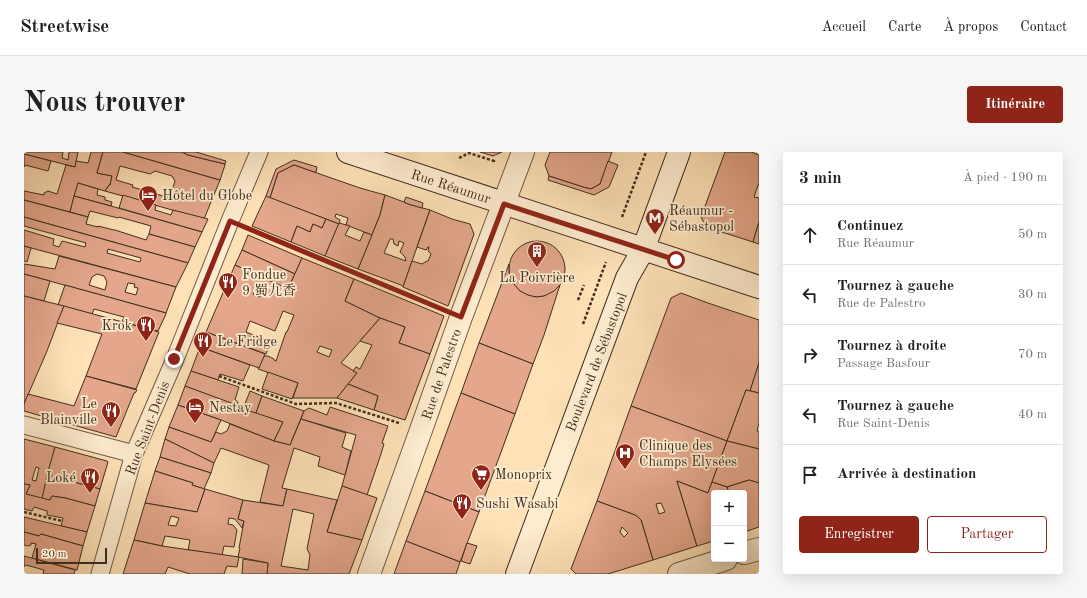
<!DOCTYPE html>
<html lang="fr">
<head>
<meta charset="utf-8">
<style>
  :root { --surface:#fff; --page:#f6f6f6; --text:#202124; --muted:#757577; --line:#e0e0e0; --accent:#8f2418 }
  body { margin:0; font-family:"Old Standard TT","Noto Serif SC",serif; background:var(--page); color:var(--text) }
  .controls { position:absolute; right:12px; bottom:12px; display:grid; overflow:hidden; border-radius:4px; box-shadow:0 4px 16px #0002 }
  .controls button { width:36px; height:36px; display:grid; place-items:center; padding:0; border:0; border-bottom:1px solid var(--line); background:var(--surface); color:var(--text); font:20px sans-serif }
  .scale { position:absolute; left:12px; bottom:10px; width:71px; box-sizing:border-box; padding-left:4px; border:2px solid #402e1f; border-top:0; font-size:11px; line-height:14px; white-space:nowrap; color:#402e1f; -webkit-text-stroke:3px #feecd0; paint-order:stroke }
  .stop { position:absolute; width:12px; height:12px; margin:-9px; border:3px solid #8f2418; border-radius:50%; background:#fff }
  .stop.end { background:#8f2418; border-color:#fff; box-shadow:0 1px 4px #0008 }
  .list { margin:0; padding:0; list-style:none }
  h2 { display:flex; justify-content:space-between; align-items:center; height:52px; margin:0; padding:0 16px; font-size:17px }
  h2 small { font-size:13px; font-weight:400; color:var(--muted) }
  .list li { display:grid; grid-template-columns:26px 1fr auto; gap:12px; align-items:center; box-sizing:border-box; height:60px; padding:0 16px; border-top:1px solid var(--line) }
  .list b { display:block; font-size:15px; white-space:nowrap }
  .list p { margin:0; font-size:13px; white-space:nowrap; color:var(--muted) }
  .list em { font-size:13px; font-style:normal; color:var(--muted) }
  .actions { display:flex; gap:8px; padding:12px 16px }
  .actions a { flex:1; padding:9px 0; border:1px solid var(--accent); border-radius:4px; text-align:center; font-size:14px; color:var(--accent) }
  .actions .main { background:var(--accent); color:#fff }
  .icon { flex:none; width:22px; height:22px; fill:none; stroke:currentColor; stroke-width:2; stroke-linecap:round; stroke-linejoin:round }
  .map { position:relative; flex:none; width:735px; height:422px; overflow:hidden; border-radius:4px }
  header { display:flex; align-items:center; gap:24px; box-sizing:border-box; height:56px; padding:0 20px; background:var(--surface); border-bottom:1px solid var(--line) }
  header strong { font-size:19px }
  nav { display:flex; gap:22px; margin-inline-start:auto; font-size:14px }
  .intro { display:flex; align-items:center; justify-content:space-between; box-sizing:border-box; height:96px; padding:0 24px }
  h1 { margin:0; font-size:28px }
  .button { padding:10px 18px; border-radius:4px; background:var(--accent); color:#fff; font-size:14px; font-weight:700 }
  main { display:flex; gap:24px; padding:0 24px }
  aside { flex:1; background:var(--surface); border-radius:4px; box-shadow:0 4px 16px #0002 }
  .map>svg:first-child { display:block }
  .building { fill:#e4a78c; stroke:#402e1f; fill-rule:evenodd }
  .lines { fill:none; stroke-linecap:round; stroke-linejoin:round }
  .pedestrian-casing { stroke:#705b45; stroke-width:19 }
  .minor-casing { stroke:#705b45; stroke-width:24 }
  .secondary-casing { stroke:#402e1f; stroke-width:24 }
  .path { stroke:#402e1f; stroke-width:2.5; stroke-dasharray:3 2; stroke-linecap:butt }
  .pedestrian { stroke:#feecd0; stroke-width:17 }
  .minor { stroke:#feecd0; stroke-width:22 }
  .secondary { stroke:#feecd0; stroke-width:22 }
  .route { stroke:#8f2418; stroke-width:5 }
  .labels { text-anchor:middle; stroke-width:3.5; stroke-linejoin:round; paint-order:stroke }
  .street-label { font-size:14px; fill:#402e1f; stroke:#feecd0 }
  .poi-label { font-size:14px; fill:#402e1f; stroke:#feecd0; text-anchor:start }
</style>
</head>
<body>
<header>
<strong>Streetwise</strong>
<nav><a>Accueil</a><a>Carte</a><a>À propos</a><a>Contact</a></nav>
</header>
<div class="intro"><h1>Nous trouver</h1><a class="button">Itinéraire</a></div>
<main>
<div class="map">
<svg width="735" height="422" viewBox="0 0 735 422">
  <rect width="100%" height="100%" fill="#fee1b7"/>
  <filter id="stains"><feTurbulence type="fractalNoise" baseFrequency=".005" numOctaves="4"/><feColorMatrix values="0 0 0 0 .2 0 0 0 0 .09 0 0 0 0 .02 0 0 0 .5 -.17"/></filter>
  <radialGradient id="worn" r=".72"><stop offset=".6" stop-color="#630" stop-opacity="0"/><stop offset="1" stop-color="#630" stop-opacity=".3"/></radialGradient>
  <!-- building -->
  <g class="building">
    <polygon points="0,0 39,0 38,6 44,8 45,0 54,0 51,15 0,2"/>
    <polygon points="67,0 79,0 73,21 88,24 86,33 85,33 81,39 54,31 46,60 0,48 0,39 20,43 20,41 24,39 33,42 42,13 51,15 52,9 64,11"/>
    <path d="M79 0H99L196 28 180 67 81 39 85 33H86L88 24 73 21ZM96 14 126 22 131 19 148 24 151 29 146 46 108 35 109 33 92 28Z"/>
    <polygon points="99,0 157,0 164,3 201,12 201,13 196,28"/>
    <polygon points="160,0 172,0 202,9 201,12 164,3 160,1"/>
    <polygon points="456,0 478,0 469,4"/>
    <polygon points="526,0 588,0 576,32 567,37 559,35 525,24 521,13"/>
    <polygon points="701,0 727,0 735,3 735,33 734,33 730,45 735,46 735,70 729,90 682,75 677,65"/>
    <polygon points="0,2 27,9 24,19 1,13 0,15"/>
    <polygon points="270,8 293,15 292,20 289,20 270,13 254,21 246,46 242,44 252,17"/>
    <polygon points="584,9 594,13 585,35 570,43 524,28 525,24 559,35 567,37 576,32"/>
    <polygon points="270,13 336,36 361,43 356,63 348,83 322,73 324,66 312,62 311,65 316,68 315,72 246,46 254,21"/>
    <polygon points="54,31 74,37 73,43 81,45 81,48 88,50 87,54 50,44"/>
    <polygon points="99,43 132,53 131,58 147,63 149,58 184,67 178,80 95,56"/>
    <path d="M361 43 380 50 384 52 406 58 379 135 377 133 334 117 356 63ZM366 87H369L370 92 374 94 375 89 380 91 376 100 381 105 382 109 360 101Z"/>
    <polygon points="50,44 87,54 178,80 171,95 125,82 127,74 95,65 94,66 66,59 64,65 46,60"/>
    <polygon points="242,44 302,67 298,76 289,72 286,80 273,74 267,90 228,74"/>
    <polygon points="382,45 399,51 398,56 384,52 380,50"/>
    <polygon points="0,48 64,65 62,72 74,75 74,74 90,78 91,78 122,88 125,82 171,95 164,111 0,65"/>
    <polygon points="406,58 428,67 446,72 450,82 424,154 379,135 388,109 398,112 401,110 404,109 407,102 405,100 404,98 405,95 404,95 402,98 393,95"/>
    <path d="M0 65 164 111 152 135 0 94V78L30 87 29 93 35 95 38 89 61 95 62 91 0 74ZM84 97 117 106 116 110 83 101Z"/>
    <polygon points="302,67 315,72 301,104 267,90 273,74 286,80 289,72 298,76"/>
    <polygon points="735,70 735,92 729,90"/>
    <polygon points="315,71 326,74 321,83 336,89 340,80 348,83 334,117 301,104"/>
    <polygon points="224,83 278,106 271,122 218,98"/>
    <circle cx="513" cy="117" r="28"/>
    <polygon points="0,94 7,96 3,110 0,109"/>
    <polygon points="218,98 271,122 264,137 211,113"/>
    <path d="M35 104 152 135 142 161 0 122V112L31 117ZM73 122 80 124 83 130 81 138 65 133 68 125ZM104 131 111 132 110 135 114 136 112 143 101 140Z"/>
    <path d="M278 106 330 127 321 149 356 166 317 211 333 221 313 246H269L274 231 234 217 240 204H244L250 207V208L252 209 262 180H263L270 163 259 159 251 179 226 169 222 180 247 190 242 202 182 180 211 113 264 137ZM234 132 240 136 236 145 229 142ZM296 194 308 198 305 205 293 200Z"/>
    <polygon points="485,112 485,120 489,131 496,139 504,143 512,145 520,144 530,139 536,133 520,183 509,212 455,191"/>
    <polygon points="0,122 26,129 20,149 0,144"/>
    <polygon points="330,127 420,164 406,202 375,191 381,175 356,166 321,149"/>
    <polygon points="41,133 142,161 142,162 134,179 98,170 100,165 70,157 68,162 34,153"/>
    <polygon points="657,141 684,151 735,168 735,211 726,239 722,238 703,289 607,254 647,146"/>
    <polygon points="0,144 40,154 23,199 0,252"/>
    <polygon points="40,154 135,180 112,237 62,224 78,182 33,171"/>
    <polygon points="356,166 381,175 375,191 406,202 381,268 350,258 354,244 324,232 333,221 329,219 332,215 336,217 348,193 336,189"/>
    <polygon points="182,180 241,202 235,216 176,195"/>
    <polygon points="455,191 509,212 491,262 437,241"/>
    <polygon points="176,195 226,213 219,229 196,222 194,228 167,219"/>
    <polygon points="735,211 735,241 726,239"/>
    <polygon points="167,219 215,235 211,248 213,249 214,251 213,254 161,234"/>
    <polygon points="244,220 274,231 268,247 238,237"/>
    <polygon points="62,224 113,238 111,241 110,241 92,285 0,259 0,252 4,242 50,254"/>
    <polygon points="324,232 354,244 350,258 313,246"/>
    <polygon points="161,234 259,270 250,289 197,268 154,253"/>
    <polygon points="722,238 735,241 735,271 733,279 735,280 735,297 703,289"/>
    <polygon points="226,239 238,244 232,261 219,257"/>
    <polygon points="437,241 491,262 455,360 401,339"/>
    <polygon points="238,244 280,259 266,293 250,289 259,270 232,261"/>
    <polygon points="154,253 197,268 187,290 145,275"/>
    <path d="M607 254 703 289 684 341 653 329 673 394 629 408 617 368 614 365 611 363 573 349ZM637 351 641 360 635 362 632 352Z"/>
    <polygon points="306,255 364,274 358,291 360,292 357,302 343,343 318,334 332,283 277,267 280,259 285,256 303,263"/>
    <polygon points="277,267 322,281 318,295 327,299 321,323 294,314 296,305 270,296 258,336 263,337 259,354 236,350 245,313 197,296 190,311 141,287 145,275 187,290 192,280 197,282 203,279 206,272 250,289 266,293"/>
    <path d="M0 287 31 295 18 347 2 342 6 333 0 332ZM12 315 15 316 12 329 8 328Z"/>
    <polygon points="141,287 190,311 187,321 136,305"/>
    <polygon points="703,289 735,297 735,331 725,328 703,335 688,330"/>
    <polygon points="31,295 83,309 84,310 76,337 23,323"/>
    <polygon points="136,305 187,321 180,337 168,333 169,331 131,319"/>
    <polygon points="131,319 169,331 168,333 181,337 173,360 121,351"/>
    <polygon points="23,323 76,337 71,354 41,346 28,344 26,348 18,347"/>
    <polygon points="725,328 735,331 735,375 720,380 720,341 705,341 703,335"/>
    <polygon points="653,329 684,341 688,330 703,335 705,341 690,341 690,389 673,394"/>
    <polygon points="0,332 6,333 2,342 26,348 28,344 41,346 71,354 63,380 37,374 39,366 23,363 23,359 10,355 8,359 0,357"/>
    <polygon points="318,334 353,346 338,388 303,380"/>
    <path d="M181 337 219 348 214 367 220 369 218 376 211 367 205 366 204 372 209 373 213 378 210 395 200 394 198 403 164 398 166 388 141 384 138 394 110 388 121 351 173 360ZM147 364 155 366 152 374 144 373Z"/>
    <path d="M263 337 313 348 303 380 338 388 325 422H243L244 411 214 405 216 396H215L220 369 214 367 219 348 259 354ZM269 357 290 362 283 397 286 403 284 418 257 414Z"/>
    <polygon points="401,339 455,360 436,410 382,389"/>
    <path d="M573 349 611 363 614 365 617 368 629 408 584 422H552L547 417ZM598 375 604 381 600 385 596 380Z"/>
    <polygon points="0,365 63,380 59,394 17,382 15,384 0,380"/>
    <polygon points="0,380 15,384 17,382 59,394 53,418 8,406 12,392 7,391 7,393 4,394 0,393"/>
    <polygon points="110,388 138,394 215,405 213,415 203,414 200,422 166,422 144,415 141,422 99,422"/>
    <polygon points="382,389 436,410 432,422 370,422"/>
    <polygon points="443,391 453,394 446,412 437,409"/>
    <polygon points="0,404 51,418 50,422 19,422 20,418 2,413 0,415"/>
    <polygon points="219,407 244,411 243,422 218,422"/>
  </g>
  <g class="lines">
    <defs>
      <g id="pedestrian">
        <polyline points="0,273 110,302"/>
        <polyline points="76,422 110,302 151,207 206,69 235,0"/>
      </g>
      <g id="minor">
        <polyline points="720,401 735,397"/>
        <polyline points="345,422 397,278 437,165 499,0"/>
        <polyline points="655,422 702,407"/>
      </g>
      <g id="secondary">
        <polyline points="324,0 735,135"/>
        <polyline points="493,422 603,126 619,98 655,0"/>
      </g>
    </defs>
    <!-- pedestrian casing -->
    <use href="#pedestrian" class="pedestrian-casing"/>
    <!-- minor casing -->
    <use href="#minor" class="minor-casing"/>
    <!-- secondary casing -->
    <use href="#secondary" class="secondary-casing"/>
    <!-- path -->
    <g class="path">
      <polyline points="435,6 445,1 470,9 469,10"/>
      <polyline points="598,65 622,0"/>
      <polyline points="225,77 416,156"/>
      <polyline points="554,148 560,133"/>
      <polyline points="559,172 582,110"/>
      <polyline points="195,224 272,252 312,251 375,271"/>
      <polyline points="0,360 38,369"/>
    </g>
    <!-- pedestrian -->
    <use href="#pedestrian" class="pedestrian"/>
    <!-- minor -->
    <use href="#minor" class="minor"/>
    <!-- secondary -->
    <use href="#secondary" class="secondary"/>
  </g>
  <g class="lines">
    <!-- route -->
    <polyline class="route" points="150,207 206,69 437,165 480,52 652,108"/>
  </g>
  <!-- icons -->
  <defs>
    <symbol id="hotel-pin" viewBox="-11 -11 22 30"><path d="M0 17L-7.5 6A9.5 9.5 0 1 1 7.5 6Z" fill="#8f2418" stroke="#feecd0"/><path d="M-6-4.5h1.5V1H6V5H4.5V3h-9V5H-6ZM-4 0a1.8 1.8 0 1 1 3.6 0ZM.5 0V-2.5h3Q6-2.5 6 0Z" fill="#fff"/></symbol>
    <symbol id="metro-pin" viewBox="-11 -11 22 30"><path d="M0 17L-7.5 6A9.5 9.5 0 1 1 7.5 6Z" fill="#8f2418" stroke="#feecd0"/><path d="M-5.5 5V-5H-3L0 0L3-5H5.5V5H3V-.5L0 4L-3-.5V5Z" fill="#fff"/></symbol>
    <symbol id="building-pin" viewBox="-11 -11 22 30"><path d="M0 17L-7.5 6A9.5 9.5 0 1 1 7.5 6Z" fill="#8f2418" stroke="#feecd0"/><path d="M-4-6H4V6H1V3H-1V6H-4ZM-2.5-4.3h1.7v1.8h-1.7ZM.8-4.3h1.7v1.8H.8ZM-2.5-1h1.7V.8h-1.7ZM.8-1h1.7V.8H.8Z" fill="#fff"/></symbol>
    <symbol id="restaurant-pin" viewBox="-11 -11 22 30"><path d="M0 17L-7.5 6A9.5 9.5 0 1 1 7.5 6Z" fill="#8f2418" stroke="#feecd0"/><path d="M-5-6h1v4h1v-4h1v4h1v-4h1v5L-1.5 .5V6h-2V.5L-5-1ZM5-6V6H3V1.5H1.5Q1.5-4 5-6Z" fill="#fff"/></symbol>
    <symbol id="hospital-pin" viewBox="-11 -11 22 30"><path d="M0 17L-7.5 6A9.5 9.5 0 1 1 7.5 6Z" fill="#8f2418" stroke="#feecd0"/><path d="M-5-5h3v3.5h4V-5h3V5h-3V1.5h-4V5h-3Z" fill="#fff"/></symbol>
    <symbol id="supermarket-pin" viewBox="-11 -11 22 30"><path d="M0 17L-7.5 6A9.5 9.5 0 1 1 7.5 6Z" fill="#8f2418" stroke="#feecd0"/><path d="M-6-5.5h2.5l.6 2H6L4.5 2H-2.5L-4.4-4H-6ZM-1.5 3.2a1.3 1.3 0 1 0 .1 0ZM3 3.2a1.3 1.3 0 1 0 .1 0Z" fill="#fff"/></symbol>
  </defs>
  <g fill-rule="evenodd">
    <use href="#hotel-pin" x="113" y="32" width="22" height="30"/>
    <use href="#metro-pin" x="620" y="55" width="22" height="30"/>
    <use href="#building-pin" x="502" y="88" width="22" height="30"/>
    <use href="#restaurant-pin" x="193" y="119" width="22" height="30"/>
    <use href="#restaurant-pin" x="111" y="162" width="22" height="30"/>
    <use href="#restaurant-pin" x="168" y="178" width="22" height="30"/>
    <use href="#hotel-pin" x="160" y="244" width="22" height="30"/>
    <use href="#restaurant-pin" x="76" y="248" width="22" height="30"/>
    <use href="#hospital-pin" x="590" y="290" width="22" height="30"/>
    <use href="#supermarket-pin" x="446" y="311" width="22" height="30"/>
    <use href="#restaurant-pin" x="55" y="314" width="22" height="30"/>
    <use href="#restaurant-pin" x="427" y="340" width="22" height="30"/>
  </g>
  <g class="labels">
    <!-- street labels -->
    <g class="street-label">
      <text transform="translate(427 34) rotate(18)" y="5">Rue Réaumur</text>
      <text transform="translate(572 210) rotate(-69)" y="5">Boulevard de Sébastopol</text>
      <text transform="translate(417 222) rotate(-71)" y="5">Rue de Palestro</text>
      <text transform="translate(123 276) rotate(-69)" y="5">Rue Saint-Denis</text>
    </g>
    <!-- poi labels -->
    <g class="poi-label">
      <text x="138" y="48">Hôtel du Globe</text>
      <text x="645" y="63">Réaumur -<tspan x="645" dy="16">Sébastopol</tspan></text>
      <text x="218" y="127">Fondue<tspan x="218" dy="16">9 蜀九香</tspan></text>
      <text x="513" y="130" text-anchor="middle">La Poivrière</text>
      <text x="108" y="178" text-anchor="end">Krok</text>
      <text x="193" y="194">Le Fridge</text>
      <text x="73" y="256" text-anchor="end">Le<tspan x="73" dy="16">Blainville</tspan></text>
      <text x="185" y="260">Nestay</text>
      <text x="615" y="298">Clinique des<tspan x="615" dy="16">Champs Elysées</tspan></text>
      <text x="471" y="327">Monoprix</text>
      <text x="52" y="330" text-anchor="end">Loké</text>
      <text x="452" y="356">Sushi Wasabi</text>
    </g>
  </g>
  <rect width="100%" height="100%" filter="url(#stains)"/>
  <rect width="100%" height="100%" fill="url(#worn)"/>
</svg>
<div class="controls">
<button>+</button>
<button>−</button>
</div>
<div class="scale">20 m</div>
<div class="stop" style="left:652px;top:108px"></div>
<div class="stop end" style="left:150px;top:207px"></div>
</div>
<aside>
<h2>3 min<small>À pied · 190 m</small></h2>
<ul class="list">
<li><svg class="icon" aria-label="ahead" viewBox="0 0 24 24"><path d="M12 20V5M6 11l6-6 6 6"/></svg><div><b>Continuez</b><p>Rue Réaumur</p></div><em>50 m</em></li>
<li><svg class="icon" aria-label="left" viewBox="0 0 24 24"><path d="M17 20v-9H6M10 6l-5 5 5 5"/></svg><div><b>Tournez à gauche</b><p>Rue de Palestro</p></div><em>30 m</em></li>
<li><svg class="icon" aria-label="right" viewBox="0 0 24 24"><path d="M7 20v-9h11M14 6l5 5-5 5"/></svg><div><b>Tournez à droite</b><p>Passage Basfour</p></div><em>70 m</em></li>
<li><svg class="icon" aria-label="left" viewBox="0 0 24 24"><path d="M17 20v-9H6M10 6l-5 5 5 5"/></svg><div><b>Tournez à gauche</b><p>Rue Saint-Denis</p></div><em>40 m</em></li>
<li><svg class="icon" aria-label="arrive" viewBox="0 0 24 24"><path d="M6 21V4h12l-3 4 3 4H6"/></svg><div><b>Arrivée à destination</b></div></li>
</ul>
<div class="actions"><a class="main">Enregistrer</a><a>Partager</a></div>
</aside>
</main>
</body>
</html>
